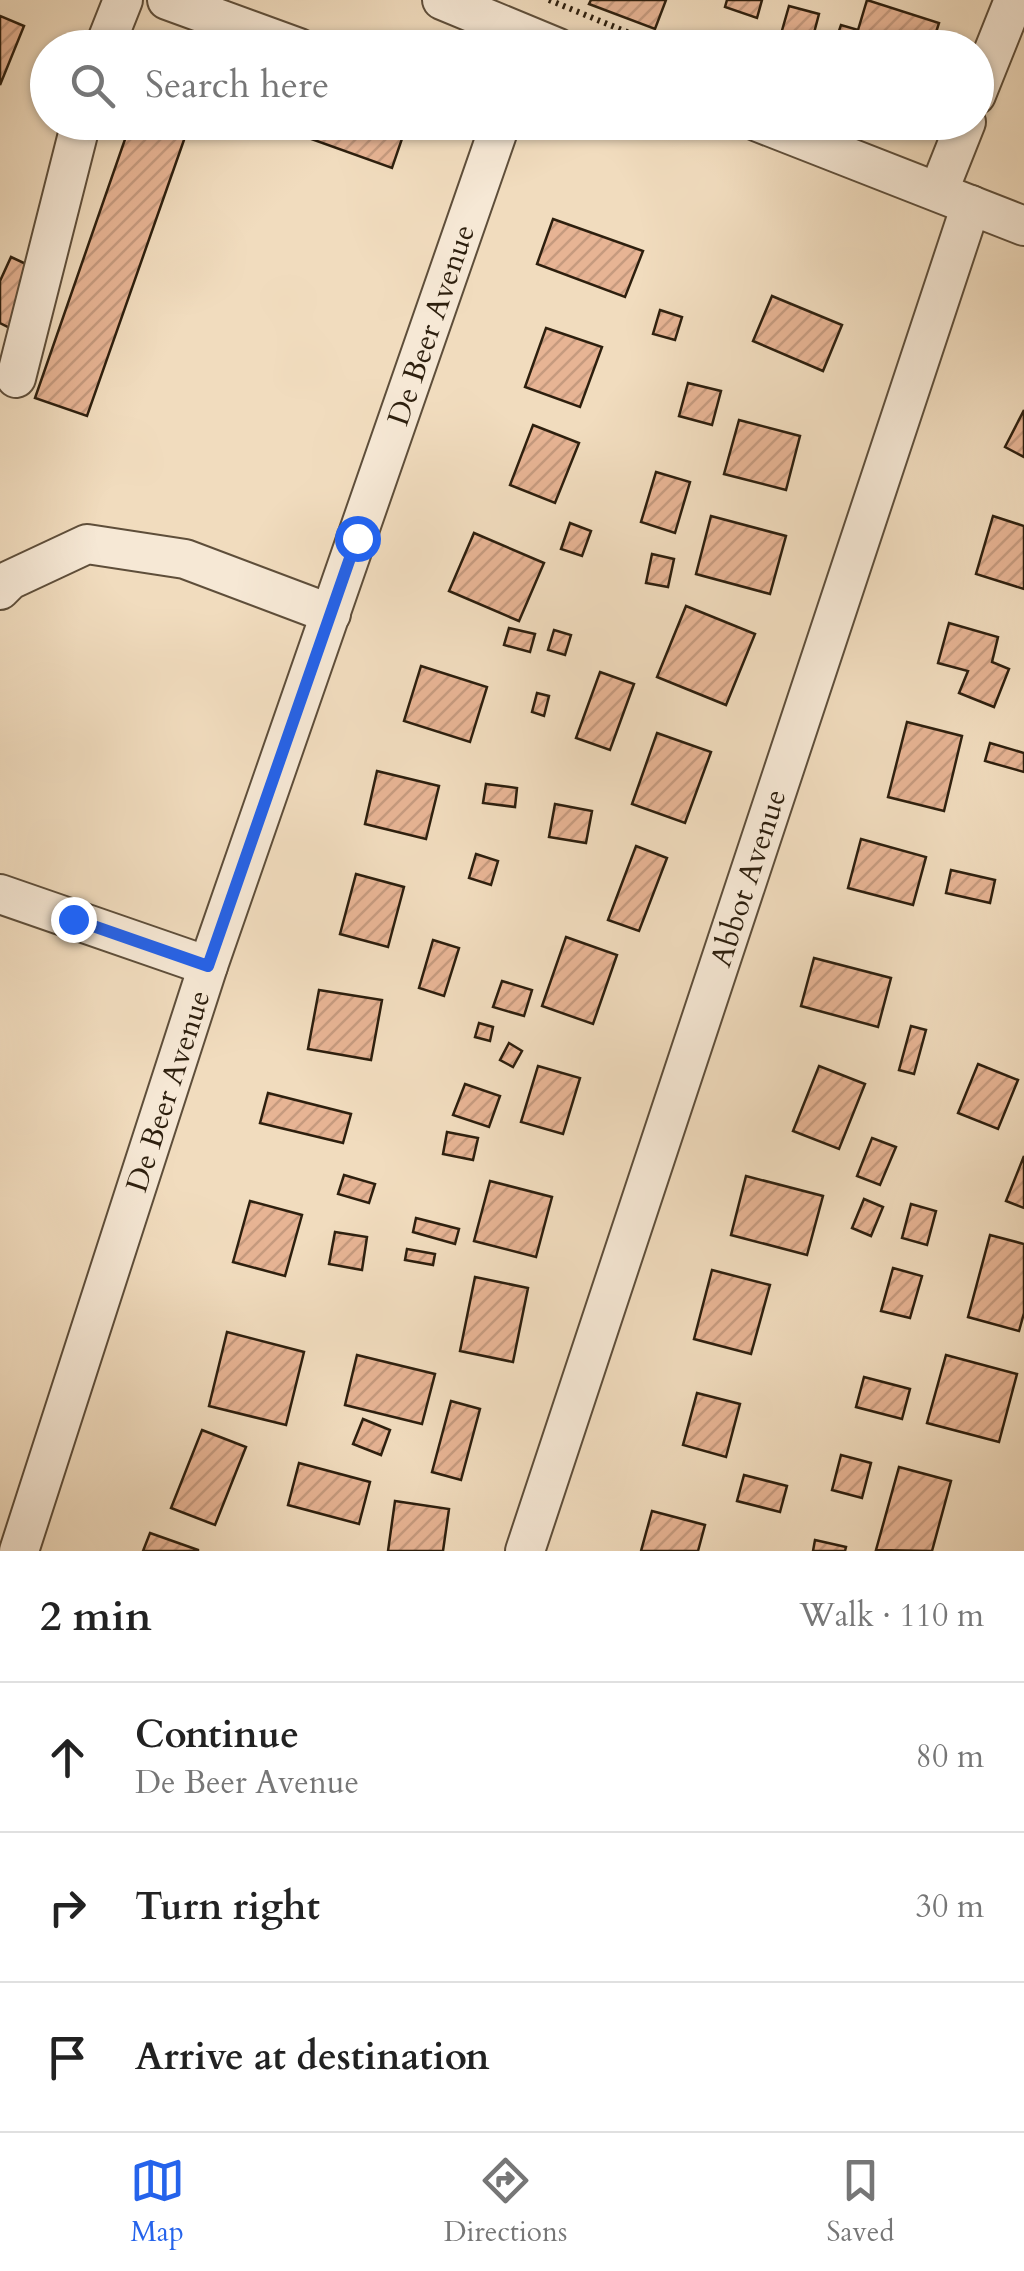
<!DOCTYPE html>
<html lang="en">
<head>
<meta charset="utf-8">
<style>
  :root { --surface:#fff; --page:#f6f6f6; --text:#222; --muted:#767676; --line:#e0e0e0; --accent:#2563eb }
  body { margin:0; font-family:Cardo,serif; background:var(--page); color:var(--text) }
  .stop { position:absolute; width:30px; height:30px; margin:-22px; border:8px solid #2563eb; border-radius:50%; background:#fff }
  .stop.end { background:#2563eb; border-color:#fff; box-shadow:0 2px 10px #0008 }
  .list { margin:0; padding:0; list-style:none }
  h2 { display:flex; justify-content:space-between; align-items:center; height:130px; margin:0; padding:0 40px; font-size:42px }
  h2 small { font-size:32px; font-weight:400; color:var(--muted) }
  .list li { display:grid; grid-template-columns:65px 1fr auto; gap:30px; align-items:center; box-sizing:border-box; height:150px; padding:0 40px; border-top:2px solid var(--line) }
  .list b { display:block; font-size:38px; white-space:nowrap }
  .list p { margin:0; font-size:32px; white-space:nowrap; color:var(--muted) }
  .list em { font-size:32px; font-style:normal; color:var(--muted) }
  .icon { flex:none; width:55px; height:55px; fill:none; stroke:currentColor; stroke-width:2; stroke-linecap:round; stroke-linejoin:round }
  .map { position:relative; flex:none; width:1024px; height:1551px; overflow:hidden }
  .search { position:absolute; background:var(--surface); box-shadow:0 2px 8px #0004; left:30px; right:30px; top:30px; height:110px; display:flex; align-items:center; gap:25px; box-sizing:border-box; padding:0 35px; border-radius:55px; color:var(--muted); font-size:38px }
  .sheet { height:580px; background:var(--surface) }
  nav { display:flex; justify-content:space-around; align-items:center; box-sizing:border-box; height:140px; border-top:2px solid var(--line); background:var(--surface); font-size:28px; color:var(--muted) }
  nav a { display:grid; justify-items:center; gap:5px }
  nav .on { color:var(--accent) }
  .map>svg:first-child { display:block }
  .building { fill:url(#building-hatch); stroke:#2d1f0e; stroke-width:2.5 }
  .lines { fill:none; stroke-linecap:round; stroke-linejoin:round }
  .minor-casing { stroke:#5e4e3a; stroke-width:42 }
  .path { stroke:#2d1f0e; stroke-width:6; stroke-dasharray:2.5 5; stroke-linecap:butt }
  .minor { stroke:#f6e8d5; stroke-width:38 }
  .route { stroke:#2563eb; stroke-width:12 }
  .labels { text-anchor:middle; stroke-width:10; stroke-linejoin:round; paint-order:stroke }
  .street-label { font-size:30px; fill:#2d1f0e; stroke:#f6e8d5 }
</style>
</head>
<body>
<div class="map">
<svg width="1024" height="1551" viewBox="0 0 1024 1551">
  <defs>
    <pattern id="building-hatch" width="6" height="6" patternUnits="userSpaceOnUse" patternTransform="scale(2.5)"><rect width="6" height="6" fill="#e7b494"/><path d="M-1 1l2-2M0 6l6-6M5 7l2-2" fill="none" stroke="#c69a7e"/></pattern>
  </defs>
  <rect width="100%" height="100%" fill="#f1dcbe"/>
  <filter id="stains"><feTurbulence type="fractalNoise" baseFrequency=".002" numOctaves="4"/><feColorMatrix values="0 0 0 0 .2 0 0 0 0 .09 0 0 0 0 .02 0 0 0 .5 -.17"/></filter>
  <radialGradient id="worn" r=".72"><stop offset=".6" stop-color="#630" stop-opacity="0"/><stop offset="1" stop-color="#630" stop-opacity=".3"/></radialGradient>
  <!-- building -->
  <g class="building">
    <polygon points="591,0 666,0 655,29 589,4"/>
    <polygon points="727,0 762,0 757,18 725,7"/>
    <polygon points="867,0 939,23 931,48 833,48 841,25 858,30"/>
    <polygon points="789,6 819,14 810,48 779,41"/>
    <polygon points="0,16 24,26 0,85"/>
    <polygon points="131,122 185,137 87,416 35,398"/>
    <polygon points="264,122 386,122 405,130 392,168"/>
    <polygon points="553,219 643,251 625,297 537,264"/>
    <polygon points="11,257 37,269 10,328 0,323 0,281"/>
    <polygon points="772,296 842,325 823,371 753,341"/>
    <polygon points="660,310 682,317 675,340 653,334"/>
    <polygon points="546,328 602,347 580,407 525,387"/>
    <polygon points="688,383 721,391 712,425 679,416"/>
    <polygon points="1024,410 1024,457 1005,447"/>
    <polygon points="739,420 800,436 786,490 724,474"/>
    <polygon points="533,425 579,443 555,503 510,485"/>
    <polygon points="656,472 690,482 675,533 641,522"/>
    <polygon points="711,516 786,536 770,594 696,574"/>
    <polygon points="993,516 1024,526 1024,589 976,574"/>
    <polygon points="570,523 591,531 582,556 561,549"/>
    <polygon points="474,533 544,563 519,621 449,591"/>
    <polygon points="652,554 674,559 668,587 646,583"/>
    <polygon points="686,606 755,634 726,705 657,677"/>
    <polygon points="949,623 998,637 992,662 1009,669 994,707 959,693 968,671 938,663"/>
    <polygon points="509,628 535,634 530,652 504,645"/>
    <polygon points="554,630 571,635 565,655 548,650"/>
    <polygon points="421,666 487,687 470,742 404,721"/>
    <polygon points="600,672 634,684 610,750 576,738"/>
    <polygon points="537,693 549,696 544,716 532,712"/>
    <polygon points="907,722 962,736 944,811 888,797"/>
    <polygon points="657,733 711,752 685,823 632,804"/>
    <polygon points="990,743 1024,753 1024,772 985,761"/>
    <polygon points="377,771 439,786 426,839 365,824"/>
    <polygon points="486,784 517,788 515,807 483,803"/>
    <polygon points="555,804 592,811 586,843 549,837"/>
    <polygon points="861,839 926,857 913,905 848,888"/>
    <polygon points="636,846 667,858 639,931 608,920"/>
    <polygon points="476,854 498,861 491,885 469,878"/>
    <polygon points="951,870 995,880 990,903 946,893"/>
    <polygon points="356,874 404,887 388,947 340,934"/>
    <polygon points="566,937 617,955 593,1024 542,1006"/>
    <polygon points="433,940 459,948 444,996 419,988"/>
    <polygon points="814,958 891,978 878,1027 801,1006"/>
    <polygon points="502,981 532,990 524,1016 493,1007"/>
    <polygon points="319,990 382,1000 371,1060 308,1049"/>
    <polygon points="479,1023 493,1027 490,1041 475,1037"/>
    <polygon points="911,1026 926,1030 914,1074 899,1070"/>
    <polygon points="509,1043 522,1051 513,1067 500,1060"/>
    <polygon points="978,1064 1018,1080 998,1129 958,1113"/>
    <polygon points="538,1066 580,1078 563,1134 521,1122"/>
    <polygon points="819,1066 865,1084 839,1149 793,1131"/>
    <polygon points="465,1084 500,1096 489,1127 453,1115"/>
    <polygon points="268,1093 351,1114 343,1143 260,1123"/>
    <polygon points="447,1132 478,1138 473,1160 443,1154"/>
    <polygon points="872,1138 896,1147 880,1185 857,1176"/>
    <polygon points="1024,1156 1024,1208 1006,1201"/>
    <polygon points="344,1175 375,1184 369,1203 338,1194"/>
    <polygon points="746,1176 823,1196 807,1255 731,1235"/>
    <polygon points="490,1181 552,1197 536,1257 474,1241"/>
    <polygon points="864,1199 883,1207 871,1236 852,1228"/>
    <polygon points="250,1201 302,1215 285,1276 233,1262"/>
    <polygon points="911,1204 936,1211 927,1245 902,1238"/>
    <polygon points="416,1218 459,1229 455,1244 413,1232"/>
    <polygon points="335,1232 367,1237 362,1270 329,1264"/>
    <polygon points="990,1235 1024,1244 1024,1313 1019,1331 968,1317"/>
    <polygon points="407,1249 435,1254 433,1265 405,1260"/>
    <polygon points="893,1268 922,1276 910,1318 881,1311"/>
    <polygon points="712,1270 770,1285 751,1354 694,1339"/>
    <polygon points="475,1277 528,1288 513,1362 460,1351"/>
    <polygon points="227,1332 304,1352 286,1425 209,1406"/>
    <polygon points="357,1355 435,1374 422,1424 345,1405"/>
    <polygon points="946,1355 1017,1374 999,1442 927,1423"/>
    <polygon points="864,1377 910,1389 902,1419 856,1407"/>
    <polygon points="697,1393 740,1404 726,1457 683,1445"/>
    <polygon points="451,1401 480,1409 461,1480 432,1472"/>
    <polygon points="363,1419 390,1430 381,1455 353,1444"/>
    <polygon points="202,1430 246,1447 215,1525 171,1508"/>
    <polygon points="841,1455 871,1463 862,1498 832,1490"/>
    <polygon points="299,1463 370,1482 359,1524 288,1505"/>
    <polygon points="899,1467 951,1481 932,1551 876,1550"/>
    <polygon points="744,1475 787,1486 780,1512 737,1501"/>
    <polygon points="395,1501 449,1509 443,1551 388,1551"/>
    <polygon points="652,1511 705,1525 698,1551 641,1551"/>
    <polygon points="150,1533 198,1550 198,1551 143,1551"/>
    <polygon points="815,1540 846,1547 845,1551 813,1551"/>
  </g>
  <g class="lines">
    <defs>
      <g id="minor">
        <polyline points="167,0 299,48"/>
        <polyline points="442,0 558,48"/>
        <polyline points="104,48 123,0"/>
        <polyline points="976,95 1014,0"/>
        <polyline points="758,122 1024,226"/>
        <polyline points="939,190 966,122"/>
        <polyline points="16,378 81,122"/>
        <polyline points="0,590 10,580 87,544 185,559 331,614"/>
        <polyline points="0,894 208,966"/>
        <polyline points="19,1551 208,966 501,122"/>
        <polyline points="525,1551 971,205"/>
      </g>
    </defs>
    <!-- minor casing -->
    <use href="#minor" class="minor-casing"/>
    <!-- path -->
    <polyline class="path" points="549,0 666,48"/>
    <!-- minor -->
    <use href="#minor" class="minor"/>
  </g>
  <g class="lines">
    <!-- route -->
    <polyline class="route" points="73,919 208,966 357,538"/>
  </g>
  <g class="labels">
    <!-- street labels -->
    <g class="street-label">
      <text transform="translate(431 325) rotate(-71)" y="10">De Beer Avenue</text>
      <text transform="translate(748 878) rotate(-72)" y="10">Abbot Avenue</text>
      <text transform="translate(168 1091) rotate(-72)" y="10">De Beer Avenue</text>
    </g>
  </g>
  <rect width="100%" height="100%" filter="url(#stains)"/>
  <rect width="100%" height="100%" fill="url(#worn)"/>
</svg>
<div class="stop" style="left:357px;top:538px"></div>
<div class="stop end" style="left:73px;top:919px"></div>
<div class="search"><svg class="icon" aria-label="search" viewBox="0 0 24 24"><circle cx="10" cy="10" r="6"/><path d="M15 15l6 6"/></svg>Search here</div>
</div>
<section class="sheet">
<h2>2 min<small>Walk · 110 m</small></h2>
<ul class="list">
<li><svg class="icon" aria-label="ahead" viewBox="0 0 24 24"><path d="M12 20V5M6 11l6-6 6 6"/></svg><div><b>Continue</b><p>De Beer Avenue</p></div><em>80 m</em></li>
<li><svg class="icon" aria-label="right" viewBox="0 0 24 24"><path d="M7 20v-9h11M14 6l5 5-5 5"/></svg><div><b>Turn right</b></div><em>30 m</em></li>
<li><svg class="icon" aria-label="arrive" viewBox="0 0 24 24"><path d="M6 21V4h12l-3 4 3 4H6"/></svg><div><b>Arrive at destination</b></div></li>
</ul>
</section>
<nav>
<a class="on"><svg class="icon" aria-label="map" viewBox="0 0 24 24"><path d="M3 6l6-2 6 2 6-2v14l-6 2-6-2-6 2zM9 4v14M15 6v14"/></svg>Map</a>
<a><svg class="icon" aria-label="directions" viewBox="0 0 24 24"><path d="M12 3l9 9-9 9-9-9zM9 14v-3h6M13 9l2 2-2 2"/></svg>Directions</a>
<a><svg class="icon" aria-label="saved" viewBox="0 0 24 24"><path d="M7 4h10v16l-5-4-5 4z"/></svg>Saved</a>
</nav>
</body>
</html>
